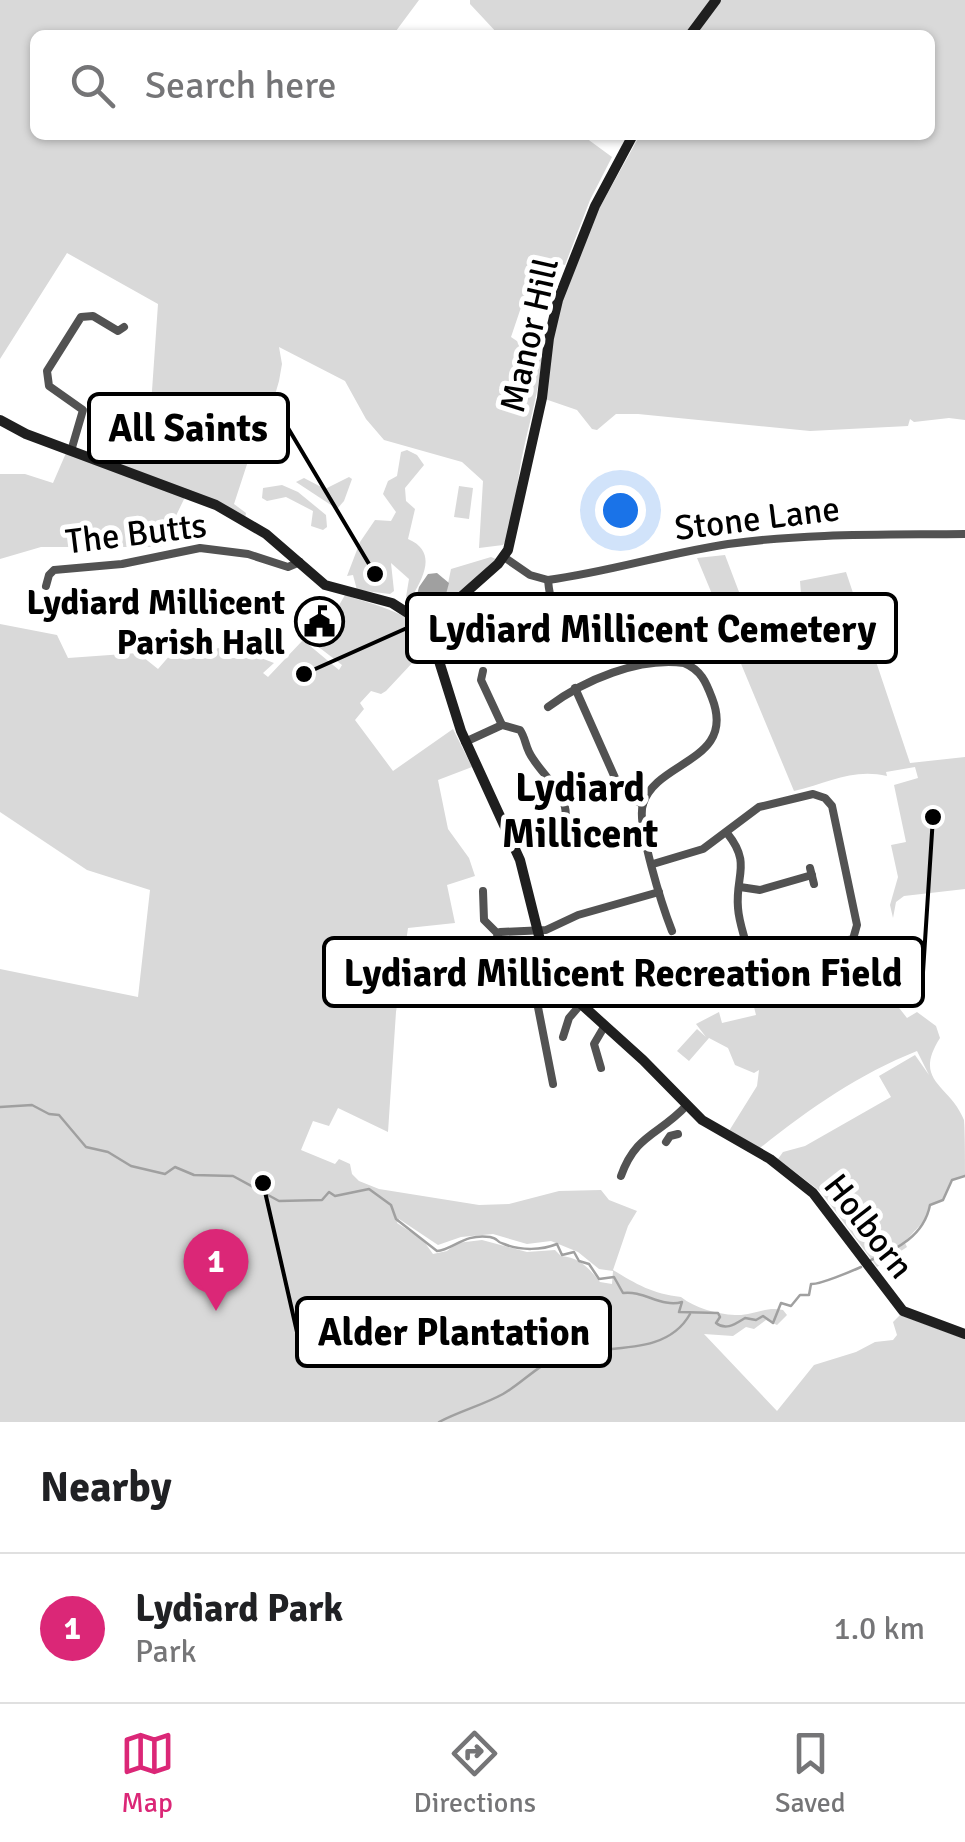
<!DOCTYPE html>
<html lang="en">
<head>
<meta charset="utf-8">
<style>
  :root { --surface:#fff; --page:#f6f6f6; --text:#202124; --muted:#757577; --line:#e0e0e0; --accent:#db2777 }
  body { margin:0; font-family:Signika,sans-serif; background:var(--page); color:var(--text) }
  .you { position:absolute; left:620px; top:510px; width:35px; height:35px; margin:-25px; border:8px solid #fff; border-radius:50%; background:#1a73e8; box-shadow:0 0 0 15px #1a73e833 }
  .badge { display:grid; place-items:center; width:65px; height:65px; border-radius:50%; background:var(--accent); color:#fff; font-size:32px; font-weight:700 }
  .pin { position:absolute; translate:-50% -82px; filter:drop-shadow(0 2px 5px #0008) }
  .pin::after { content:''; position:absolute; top:52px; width:35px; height:30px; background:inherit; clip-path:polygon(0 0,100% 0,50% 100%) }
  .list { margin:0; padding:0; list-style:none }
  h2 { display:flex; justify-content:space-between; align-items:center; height:130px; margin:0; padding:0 40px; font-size:42px }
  h2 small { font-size:32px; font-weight:400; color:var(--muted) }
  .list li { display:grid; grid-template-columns:65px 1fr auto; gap:30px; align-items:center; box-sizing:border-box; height:150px; padding:0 40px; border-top:2px solid var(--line) }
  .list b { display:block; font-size:38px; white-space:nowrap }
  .list p { margin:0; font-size:32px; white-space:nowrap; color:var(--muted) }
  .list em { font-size:32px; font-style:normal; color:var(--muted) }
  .icon { flex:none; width:55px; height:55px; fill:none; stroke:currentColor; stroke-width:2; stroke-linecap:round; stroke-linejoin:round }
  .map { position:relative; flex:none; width:965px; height:1422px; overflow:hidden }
  .search { position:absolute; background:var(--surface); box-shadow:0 2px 8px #0004; left:30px; right:30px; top:30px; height:110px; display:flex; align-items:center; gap:25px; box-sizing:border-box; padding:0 35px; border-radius:15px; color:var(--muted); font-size:38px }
  .sheet { height:280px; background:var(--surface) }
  nav { display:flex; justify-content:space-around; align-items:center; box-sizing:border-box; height:140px; border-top:2px solid var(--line); background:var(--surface); font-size:28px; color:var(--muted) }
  nav a { display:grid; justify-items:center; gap:5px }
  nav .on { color:var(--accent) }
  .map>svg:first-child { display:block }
  .green { fill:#d9d9d9; fill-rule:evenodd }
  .water { fill:#a0a0a0 }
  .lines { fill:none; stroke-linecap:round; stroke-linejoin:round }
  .stream { stroke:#a0a0a0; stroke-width:2.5 }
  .street { stroke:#525252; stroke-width:8 }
  .secondary { stroke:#1f1f1f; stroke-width:10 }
  .labels { text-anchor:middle; stroke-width:10; stroke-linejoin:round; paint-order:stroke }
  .street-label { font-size:35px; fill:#000; stroke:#fff }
  .poi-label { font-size:35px; font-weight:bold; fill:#000; stroke:#fff; text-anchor:end }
  .quarter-label { font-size:40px; font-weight:bold; fill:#000; stroke:#fff }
  .leader { fill:none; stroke:#000; stroke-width:4 }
  .callout-dot { fill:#000; stroke:#fff; stroke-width:4 }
  .callout { fill:#fff; stroke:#000; stroke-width:4 }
  .callout-label { font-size:38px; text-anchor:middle; font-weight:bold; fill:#000 }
</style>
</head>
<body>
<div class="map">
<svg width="965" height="1422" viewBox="0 0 965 1422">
  <rect width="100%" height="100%" fill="#fff"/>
  <!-- green -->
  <g class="green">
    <path d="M0 0H419L393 35H35V135H582L612 157 590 200 565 265 538 257 511 337 542 358C538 399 527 428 520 468 515 493 517 523 503 545L479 548 483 481 462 462 384 440 366 419 345 381 279 347 282 364 279 381 264 433 251 452 234 504 246 513 245 518 112 462 115 456 147 463 158 304 67 253 0 359Z"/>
    <polygon points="470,0 711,0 685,35 499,35 470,4"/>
    <polygon points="721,0 965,0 965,420 949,418 914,422 910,419 908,426 810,431 638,414 616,414 597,430 592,429 577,410 545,399 555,321 591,223 640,135 930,135 930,35 696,35"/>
    <path d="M407 450 417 455 424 465 405 488 406 501 415 509 408 539C436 551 425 574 413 595L406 597 409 579 391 563 394 591 390 594 357 590 353 575 347 576 360 542 375 520 391 521 396 512 383 494 388 481 397 476 401 452Z"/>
    <polygon points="66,453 185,497 161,547 41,547 0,559 0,474 25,474 53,483"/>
    <polygon points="349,477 352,479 344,501 337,509 296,482 304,478 325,489"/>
    <polygon points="282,485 298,492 326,515 327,527 323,530 311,526 313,511 286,497 267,501 262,498 263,488"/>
    <polygon points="459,486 473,488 469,519 454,517"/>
    <path d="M725 555 747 613 801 594 800 581 846 572 910 763 965 757V889L904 896 896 902 893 918 890 905 898 877 891 845 906 842 894 785 918 778 915 767 886 772 887 776C853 768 828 783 794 791L697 558Z"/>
    <polygon points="491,557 496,559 453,603 436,615 445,598 451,569"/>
    <path d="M345 595C372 605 421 613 429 645L386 691 381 694 371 691 360 703 364 709 355 720 393 771 453 729 472 767 438 780 448 829 469 858 475 876 447 885 455 923 408 928 396 1012 388 1132 338 1108 329 1126 313 1121 301 1150 335 1164 339 1159 350 1164 352 1174 359 1181 379 1189 479 1205 509 1204 559 1191 601 1190 609 1200 637 1211 628 1226 613 1270C636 1284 653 1294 681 1297 695 1308 716 1314 735 1315 753 1316 765 1306 783 1310L787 1315 777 1325 766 1320 754 1329 746 1327 733 1336 704 1334 777 1411 814 1365 856 1352 875 1342 893 1340 897 1335 893 1322 900 1315 965 1339V1422H0V969L138 997 150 890 87 870 0 812V624L57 635 68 658 138 653 158 669 171 654 200 658 218 648 251 654 274 663 263 673 268 677 303 640 339 670 342 665 316 645ZM399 1219 438 1245 461 1237 493 1234 527 1244 551 1241 578 1252 599 1269 613 1271 612 1284 600 1282C588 1267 580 1258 561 1256L555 1250 527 1252 482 1240 457 1243 447 1251 433 1254 423 1240 397 1223Z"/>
    <path d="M868 955 871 972 907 1018 917 1012 936 1026 940 1038C912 1082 950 1084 964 1120 965 1134 965 1161 965 1176L952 1180 943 1200 930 1205C926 1224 915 1228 905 1243L907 1247 877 1267 821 1192 778 1159 783 1152 805 1146 891 1097 879 1076 915 1055 929 1075 917 1051C859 1074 809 1109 760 1148L729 1131 757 1086 759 1070 754 1073 735 1065 728 1048 709 1038 689 1061 677 1051 697 1029 706 1037 696 1024 719 1012 722 1023 756 1015 754 1007 861 979 858 956Z"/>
  </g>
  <!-- water -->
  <polygon class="water" points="437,573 449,583 445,598 437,611 423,614 422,608 414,606 419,587 428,574"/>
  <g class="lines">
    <!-- stream -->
    <g class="stream">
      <path d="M0 1107 32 1105 49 1114 59 1115 86 1147 108 1152 131 1166 165 1174 175 1167 194 1175 233 1176 279 1201 322 1200 329 1192 335 1196 369 1189 391 1205 396 1219 437 1251C453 1250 464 1233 490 1237 500 1239 494 1241 504 1244 521 1251 542 1250 557 1244L562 1255 574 1252 579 1261 589 1264 599 1279 614 1277 623 1293C643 1290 662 1308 682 1302L679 1312 718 1313 720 1317 716 1323C726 1331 735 1324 745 1318L756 1320 763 1316 773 1323 781 1303 791 1306 800 1295H809L811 1284C819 1285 852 1271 861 1267"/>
      <path d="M871 1260C897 1249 924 1236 930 1205L943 1200 952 1180 965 1176"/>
      <path d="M439 1422C460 1411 483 1405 503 1394 524 1382 538 1364 562 1356 602 1343 665 1359 690 1314"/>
    </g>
    <!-- street -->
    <g class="street">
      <polyline points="71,451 83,410 49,386 47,371 81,317 93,316 118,331 124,327"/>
      <path d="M504 557 530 575 548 580C609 572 668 553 728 544 808 533 885 535 965 534"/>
      <path d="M548 580C550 604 557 623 568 644L573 641"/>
      <polyline points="46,586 49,575 54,570 122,564 200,548 248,554 288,567 300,562"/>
      <polyline points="486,634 539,599 549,596"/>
      <polyline points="546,638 553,650 566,641"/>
      <polyline points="483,671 481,680 502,725"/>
      <polyline points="575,688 620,789 630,798 643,804"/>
      <path d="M548 707C584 680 639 657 684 663 701 670 706 682 712 698 737 762 656 760 643 804 636 825 663 908 672 931"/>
      <path d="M465 742 502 725 520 730C525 737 525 744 529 752 539 774 574 796 564 824"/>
      <path d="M727 833C752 864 735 875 738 908 740 936 757 955 743 984"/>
      <polyline points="653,864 703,849 759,807 813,794 825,798 832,806 857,925 853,939 806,951 805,945"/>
      <polyline points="810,868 814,884"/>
      <polyline points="740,887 760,890 812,875"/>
      <polyline points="483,891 484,920 498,934"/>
      <polyline points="853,939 863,953"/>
      <polyline points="477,979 491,976 491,947 500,932 546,930 578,915 659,892"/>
      <polyline points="563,1037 569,1018 581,1004"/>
      <polyline points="601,1068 594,1044 604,1027"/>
      <polyline points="553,1084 536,997 539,991 564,979"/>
      <polyline points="666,1142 670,1136 678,1134"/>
      <path d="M621 1176C636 1134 659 1135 686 1106"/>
    </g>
    <!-- secondary -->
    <g class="secondary">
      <polyline points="690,35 716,0"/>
      <polyline points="0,420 26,434 216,505 266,534 325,585 392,603 428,626 461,731 520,860 540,940 581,1004 643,1060 702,1120 770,1159 813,1193 903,1311 965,1334"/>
      <polyline points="428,626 498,564 508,550 542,398 549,338 558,300 595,206 633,135"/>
    </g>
  </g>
  <!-- icons -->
  <defs>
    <symbol id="civic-ring" viewBox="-11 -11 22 22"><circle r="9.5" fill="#fff" stroke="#000" stroke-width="1.5"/><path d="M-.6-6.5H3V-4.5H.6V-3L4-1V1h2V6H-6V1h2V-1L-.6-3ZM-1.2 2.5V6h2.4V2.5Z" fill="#000"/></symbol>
  </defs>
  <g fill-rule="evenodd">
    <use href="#civic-ring" x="292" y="594" width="55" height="55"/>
  </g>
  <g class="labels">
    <!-- street labels -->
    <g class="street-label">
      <text transform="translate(529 335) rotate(-77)" y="12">Manor Hill</text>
      <text transform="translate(757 518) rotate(-7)" y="12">Stone Lane</text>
      <text transform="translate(136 533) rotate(-7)" y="12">The Butts</text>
      <text transform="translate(869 1226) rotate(52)" y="12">Holborn</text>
    </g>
    <!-- poi labels -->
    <g class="poi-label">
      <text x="285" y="614">Lydiard Millicent<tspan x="285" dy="40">Parish Hall</tspan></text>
    </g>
    <!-- quarter labels -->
    <g class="quarter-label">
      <text x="580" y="801">Lydiard<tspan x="580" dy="46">Millicent</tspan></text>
    </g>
  </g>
  <!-- callouts -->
  <path class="leader" d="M375 574L288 428M304 674L407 628M933 817L923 972M263 1183L297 1332"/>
  <g class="callout-dot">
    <circle cx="375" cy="574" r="10"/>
    <circle cx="304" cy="674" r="10"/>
    <circle cx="933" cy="817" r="10"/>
    <circle cx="263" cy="1183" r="10"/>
  </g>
  <g class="callout">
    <rect x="89" y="394" width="199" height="68" rx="10"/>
    <rect x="407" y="594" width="489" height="68" rx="10"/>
    <rect x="324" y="938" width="599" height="68" rx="10"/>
    <rect x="297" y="1298" width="313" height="68" rx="10"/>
  </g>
  <g class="callout-label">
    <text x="188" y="441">All Saints</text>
    <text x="652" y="642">Lydiard Millicent Cemetery</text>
    <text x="623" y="986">Lydiard Millicent Recreation Field</text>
    <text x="454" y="1345">Alder Plantation</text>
  </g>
</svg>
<div class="you"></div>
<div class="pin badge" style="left:216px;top:1311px">1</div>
<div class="search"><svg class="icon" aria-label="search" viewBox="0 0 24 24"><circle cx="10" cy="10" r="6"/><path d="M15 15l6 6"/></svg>Search here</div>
</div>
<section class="sheet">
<h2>Nearby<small></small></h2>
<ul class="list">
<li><span class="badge">1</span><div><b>Lydiard Park</b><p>Park</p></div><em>1.0 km</em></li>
</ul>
</section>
<nav>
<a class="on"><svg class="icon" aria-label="map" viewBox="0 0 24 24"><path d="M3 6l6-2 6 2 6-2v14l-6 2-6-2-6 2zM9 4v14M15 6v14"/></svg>Map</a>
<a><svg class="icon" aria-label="directions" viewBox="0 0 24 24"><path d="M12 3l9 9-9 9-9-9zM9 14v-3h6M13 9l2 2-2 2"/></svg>Directions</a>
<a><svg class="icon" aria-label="saved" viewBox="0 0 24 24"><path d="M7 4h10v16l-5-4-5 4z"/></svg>Saved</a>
</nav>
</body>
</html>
